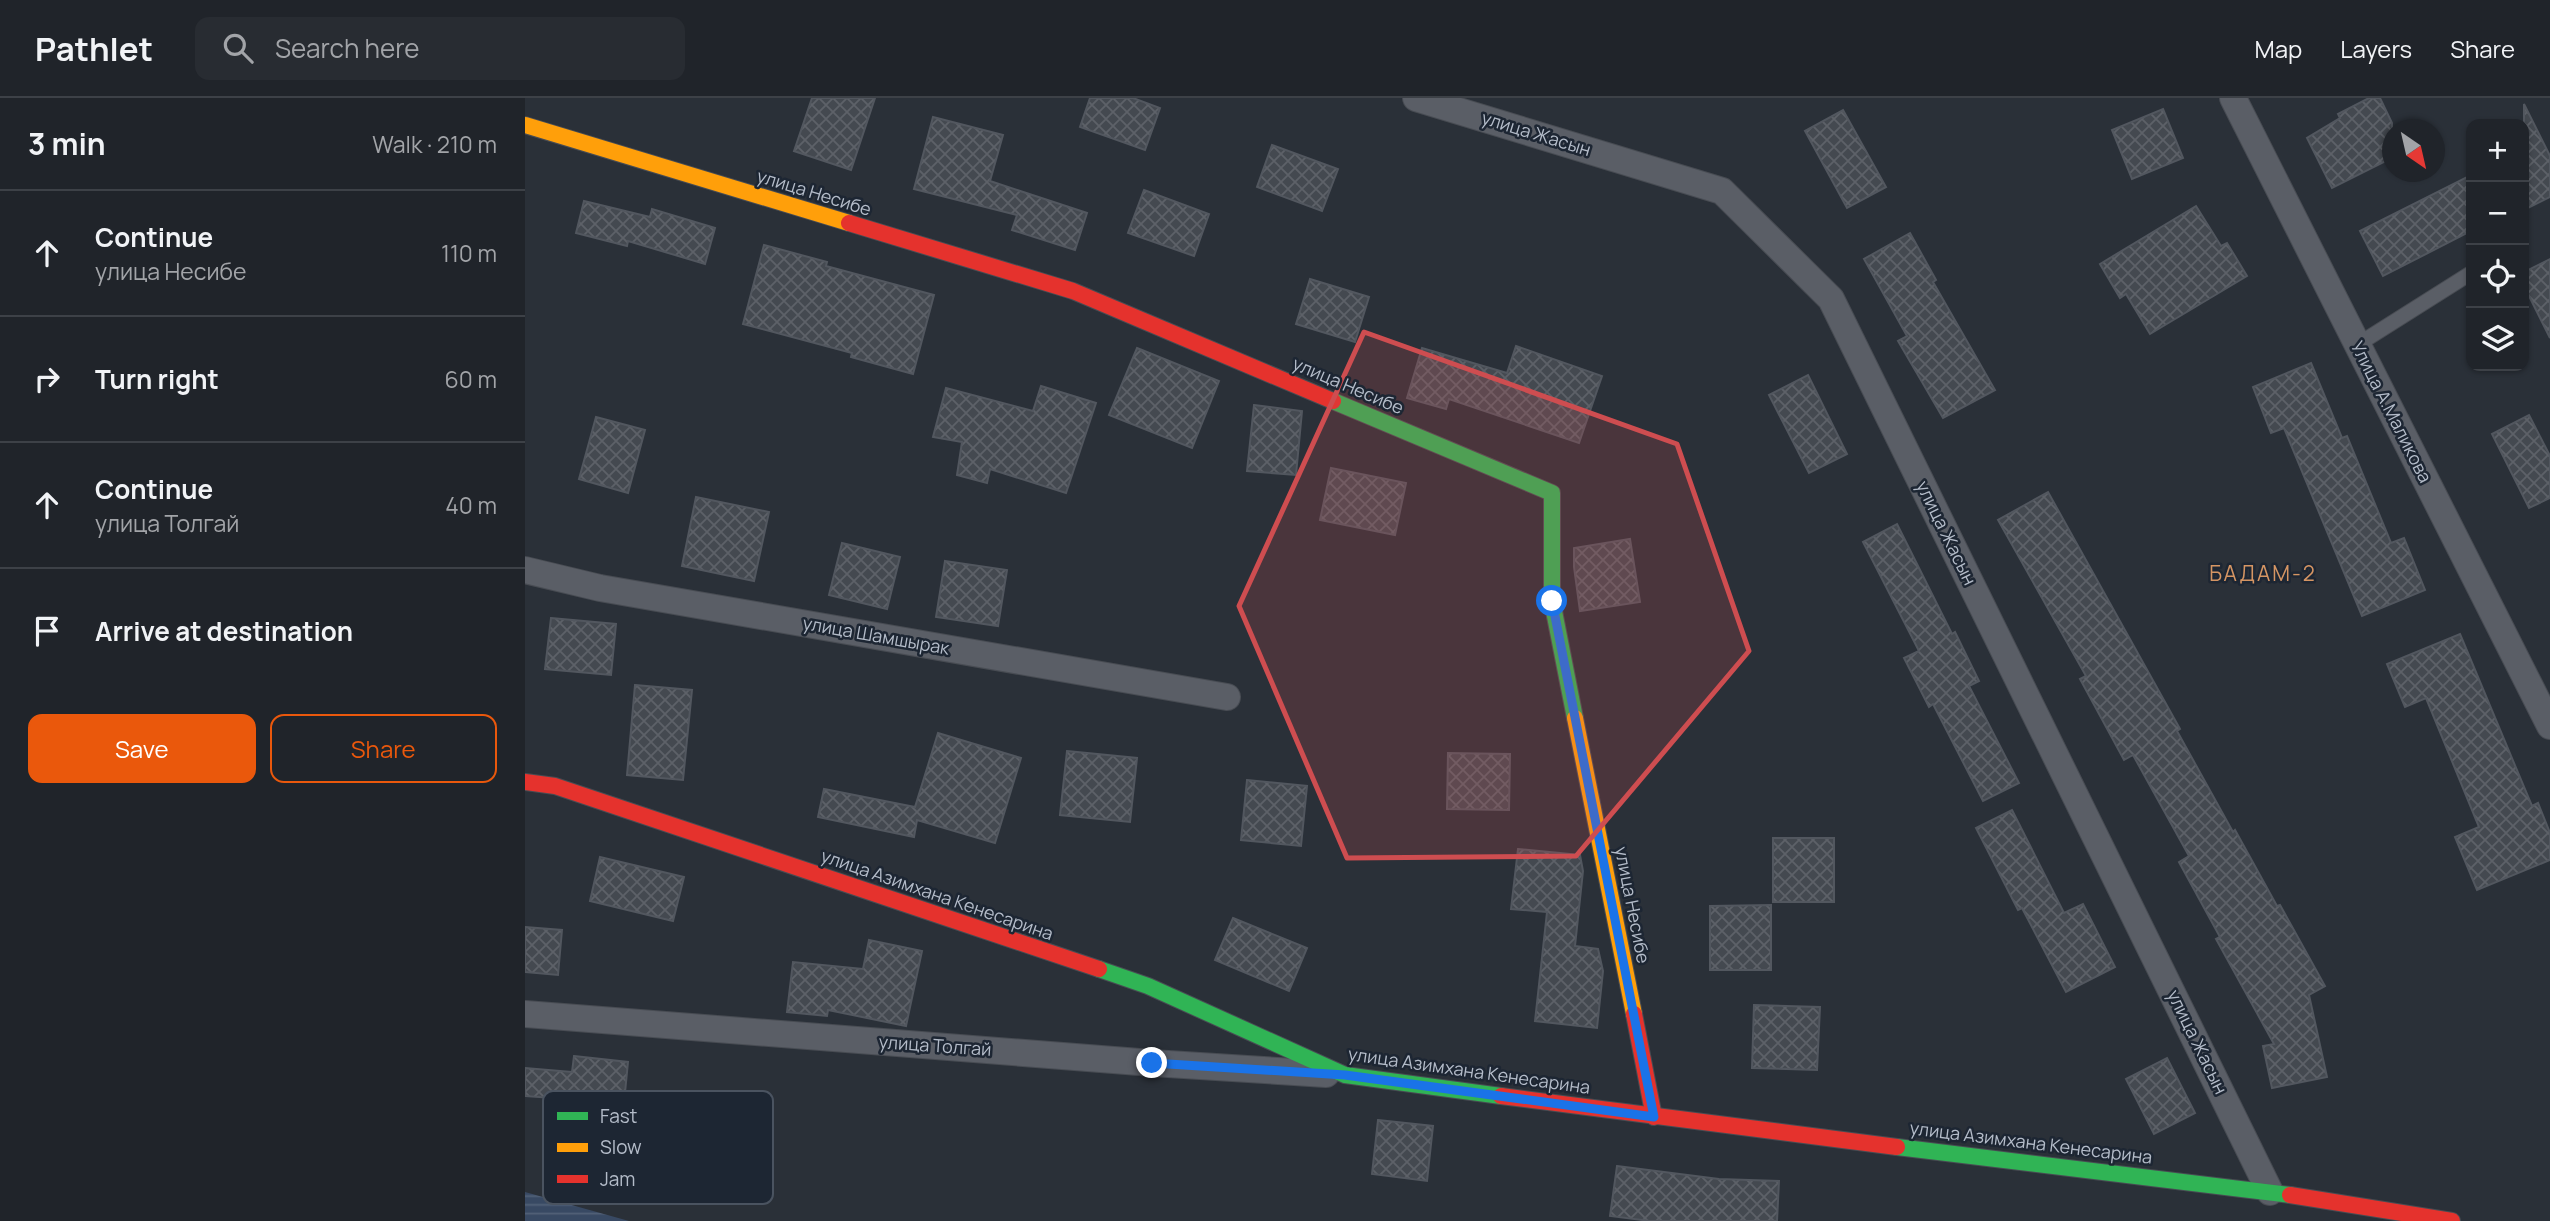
<!DOCTYPE html>
<html lang="en">
<head>
<meta charset="utf-8">
<style>
  :root { --surface:#20242a; --page:#282c32; --text:#f1f3f6; --muted:#a2a4a8; --line:#3d4147; --accent:#ea580c }
  body { margin:0; font-family:Manrope,sans-serif; background:var(--page); color:var(--text) }
  .controls { position:absolute; right:21px; top:21px; display:grid; overflow:hidden; border-radius:14px; box-shadow:0 2px 5px #0004 }
  .controls button { width:63px; height:63px; display:grid; place-items:center; padding:0; border:0; border-bottom:2px solid var(--line); background:var(--surface); color:var(--text); font:35px sans-serif }
  .compass { position:absolute; left:1857px; top:21px; width:63px; height:63px; border-radius:50%; background:var(--surface); box-shadow:0 2px 5px #0004; rotate:146deg }
  .stop { position:absolute; width:21px; height:21px; margin:-16px; border:5px solid #1a73e8; border-radius:50%; background:#fff }
  .stop.end { background:#1a73e8; border-color:#fff; box-shadow:0 2px 7px #0008 }
  .list { margin:0; padding:0; list-style:none }
  h2 { display:flex; justify-content:space-between; align-items:center; height:91px; margin:0; padding:0 28px; font-size:30px }
  h2 small { font-size:23px; font-weight:400; color:var(--muted) }
  .list li { display:grid; grid-template-columns:46px 1fr auto; gap:21px; align-items:center; box-sizing:border-box; height:126px; padding:0 28px; border-top:2px solid var(--line) }
  .list b { display:block; font-size:26px; white-space:nowrap }
  .list p { margin:0; font-size:23px; white-space:nowrap; color:var(--muted) }
  .list em { font-size:23px; font-style:normal; color:var(--muted) }
  .actions { display:flex; gap:14px; padding:21px 28px }
  .actions a { flex:1; padding:16px 0; border:2px solid var(--accent); border-radius:14px; text-align:center; font-size:24px; color:var(--accent) }
  .actions .main { background:var(--accent); color:#fff }
  .icon { flex:none; width:38px; height:38px; fill:none; stroke:currentColor; stroke-width:2; stroke-linecap:round; stroke-linejoin:round }
  .map { position:relative; flex:none; width:2025px; height:1123px; overflow:hidden }
  header { display:flex; align-items:center; gap:42px; box-sizing:border-box; height:98px; padding:0 35px; background:var(--surface); border-bottom:2px solid var(--line) }
  header strong { font-size:33px }
  nav { display:flex; gap:38px; margin-inline-start:auto; font-size:24px }
  .search { width:490px; height:63px; background:var(--page); display:flex; align-items:center; gap:18px; box-sizing:border-box; padding:0 24px; border-radius:14px; color:var(--muted); font-size:26px }
  main { display:flex }
  aside { flex:1; background:var(--surface) }
  .map>svg:first-child { display:block }
  .water { fill:url(#water-rules) }
  .building { fill:url(#building-cross-hatch); stroke:#52575f; stroke-width:2 }
  .lines { fill:none; stroke-linecap:round; stroke-linejoin:round }
  .lane-casing { stroke:#484c53; stroke-width:16 }
  .street-casing { stroke:#484c53; stroke-width:28 }
  .fast-casing { stroke:#484c53; stroke-width:18 }
  .slow-casing { stroke:#484c53; stroke-width:18 }
  .jam-casing { stroke:#484c53; stroke-width:18 }
  .lane { stroke:#5a5e66; stroke-width:14 }
  .street { stroke:#5a5e66; stroke-width:26 }
  .fast { stroke:#30b455; stroke-width:16 }
  .slow { stroke:#ff9f0a; stroke-width:16 }
  .jam { stroke:#e5322d; stroke-width:16 }
  .route { stroke:#1a73e8; stroke-width:9 }
  .marked { fill:#ce4d50; fill-opacity:0.2; stroke:#ce4d50; stroke-width:5; stroke-linejoin:round }
  .labels { text-anchor:middle; stroke-width:5; stroke-linejoin:round; paint-order:stroke }
  .street-label { font-size:18px; fill:#b4bcc9; stroke:#1d2633 }
  .quarter-label { font-size:21px; letter-spacing:2px; fill:#d59563; stroke:#1d2633 }
  .key { fill:#1d2633; stroke:#4a5360; stroke-width:2 }
  .key-label { font-size:19px; fill:#b4bcc9 }
</style>
</head>
<body>
<header>
<strong>Pathlet</strong>
<div class="search"><svg class="icon" aria-label="search" viewBox="0 0 24 24"><circle cx="10" cy="10" r="6"/><path d="M15 15l6 6"/></svg>Search here</div>
<nav><a>Map</a><a>Layers</a><a>Share</a></nav>
</header>
<main>
<aside>
<h2>3 min<small>Walk · 210 m</small></h2>
<ul class="list">
<li><svg class="icon" aria-label="ahead" viewBox="0 0 24 24"><path d="M12 20V5M6 11l6-6 6 6"/></svg><div><b>Continue</b><p>улица Несибе</p></div><em>110 m</em></li>
<li><svg class="icon" aria-label="right" viewBox="0 0 24 24"><path d="M7 20v-9h11M14 6l5 5-5 5"/></svg><div><b>Turn right</b></div><em>60 m</em></li>
<li><svg class="icon" aria-label="ahead" viewBox="0 0 24 24"><path d="M12 20V5M6 11l6-6 6 6"/></svg><div><b>Continue</b><p>улица Толгай</p></div><em>40 m</em></li>
<li><svg class="icon" aria-label="arrive" viewBox="0 0 24 24"><path d="M6 21V4h12l-3 4 3 4H6"/></svg><div><b>Arrive at destination</b></div></li>
</ul>
<div class="actions"><a class="main">Save</a><a>Share</a></div>
</aside>
<div class="map">
<svg width="2025" height="1123" viewBox="0 0 2025 1123">
  <defs>
    <pattern id="water-rules" width="6" height="5" patternUnits="userSpaceOnUse" patternTransform="scale(1.75)"><rect width="6" height="5" fill="#384963"/><path d="M0 2.5h6" fill="none" stroke="#526178"/></pattern>
    <pattern id="building-cross-hatch" width="8" height="8" patternUnits="userSpaceOnUse" patternTransform="scale(1.75)"><rect width="8" height="8" fill="#444950"/><path d="M0 0l8 8M0 8l8-8" fill="none" stroke="#5d6168"/></pattern>
  </defs>
  <rect width="100%" height="100%" fill="#2a3038"/>
  <!-- water -->
  <polygon class="water" points="0,1094 104,1123 0,1123"/>
  <!-- building -->
  <g class="building">
    <polygon points="287,0 350,0 326,72 269,53"/>
    <polygon points="565,0 608,0 635,10 620,52 555,29"/>
    <polygon points="1844,0 1855,0 1867,25 1867,60 1807,90 1782,40 1815,20 1813,16"/>
    <polygon points="1999,6 2025,58 2025,99 1999,112"/>
    <polygon points="1638,11 1658,60 1607,81 1587,32"/>
    <polygon points="1318,12 1361,89 1322,110 1280,33"/>
    <polygon points="408,19 478,37 465,83 562,115 550,152 487,132 492,117 389,91"/>
    <polygon points="747,47 813,71 797,113 732,89"/>
    <polygon points="1946,77 1946,133 1858,178 1835,133"/>
    <polygon points="619,92 684,116 669,158 603,135"/>
    <polygon points="59,103 125,119 127,111 190,130 180,166 103,143 102,148 51,135"/>
    <polygon points="1671,108 1696,148 1702,145 1722,178 1625,236 1601,196 1595,200 1575,166"/>
    <polygon points="1385,135 1411,182 1408,184 1470,292 1418,320 1373,243 1382,238 1339,161"/>
    <polygon points="239,147 302,164 301,168 409,197 388,276 326,259 327,255 218,226"/>
    <polygon points="2025,161 2025,240 1999,188 1999,174"/>
    <polygon points="785,181 844,199 830,244 771,226"/>
    <polygon points="991,248 1077,278 1054,345 924,301 921,311 882,300 897,250 982,275"/>
    <polygon points="612,250 694,283 667,350 584,317"/>
    <polygon points="1786,265 1817,340 1822,338 1866,445 1879,440 1900,492 1837,518 1759,330 1746,335 1728,289"/>
    <polygon points="1283,277 1322,356 1284,375 1244,297"/>
    <polygon points="516,288 571,305 541,395 465,371 462,385 432,377 437,344 408,339 421,290 508,313"/>
    <polygon points="729,307 777,313 771,377 722,373"/>
    <polygon points="2004,317 2025,358 2025,400 2004,410 1967,336"/>
    <polygon points="71,319 120,332 103,395 54,381"/>
    <polygon points="806,370 881,385 870,437 795,422"/>
    <polygon points="1523,394 1655,631 1652,633 1708,734 1710,732 1752,808 1755,807 1800,888 1784,897 1802,979 1747,990 1738,948 1749,946 1691,841 1695,839 1654,764 1664,758 1608,657 1599,662 1555,581 1561,578 1473,422"/>
    <polygon points="171,399 244,414 229,483 157,468"/>
    <polygon points="1372,426 1427,536 1430,534 1454,583 1444,588 1494,685 1458,703 1408,606 1404,609 1379,560 1394,553 1338,444"/>
    <polygon points="1105,441 1115,504 1055,513 1049,469 1049,450"/>
    <polygon points="317,445 375,459 362,511 304,497"/>
    <polygon points="420,463 482,472 473,528 411,519"/>
    <polygon points="26,520 91,526 86,577 20,571"/>
    <polygon points="1935,536 2007,708 2013,705 2025,735 2025,762 1952,792 1930,739 1954,729 1901,600 1880,609 1862,566"/>
    <polygon points="110,587 167,592 158,682 102,677"/>
    <polygon points="413,635 496,660 470,745 392,722 389,739 293,719 299,691 390,709"/>
    <polygon points="542,653 612,660 605,724 535,717"/>
    <polygon points="923,655 985,656 984,712 922,711"/>
    <polygon points="722,682 782,688 776,748 716,742"/>
    <polygon points="1487,712 1539,815 1558,806 1590,869 1541,894 1497,810 1493,812 1451,730"/>
    <rect x="1248" y="740" width="61" height="64"/>
    <polygon points="993,751 1055,757 1058,773 1050,848 1073,851 1078,873 1072,930 1010,923 1022,814 986,811"/>
    <polygon points="75,759 159,779 148,823 65,803"/>
    <polygon points="1246,807 1246,872 1185,872 1185,808"/>
    <polygon points="708,820 782,850 764,893 690,862"/>
    <polygon points="0,829 37,832 33,877 0,874"/>
    <polygon points="344,842 397,853 381,928 303,912 302,918 262,914 268,864 338,871"/>
    <polygon points="1229,907 1295,909 1292,972 1227,970"/>
    <polygon points="49,958 103,964 99,1005 27,997 27,1000 0,998 0,970 47,974"/>
    <polygon points="1642,960 1670,1015 1629,1036 1601,981"/>
    <polygon points="853,1022 908,1028 902,1083 847,1076"/>
    <polygon points="1092,1068 1194,1081 1254,1083 1252,1123 1125,1123 1085,1118"/>
  </g>
  <g class="lines">
    <defs>
      <polyline id="lane" points="1832,247 1946,175"/>
      <g id="street">
        <polyline points="891,0 1197,93 1306,201 1745,1094"/>
        <polyline points="1708,0 2025,628"/>
        <polyline points="0,472 75,490 702,599"/>
        <polyline points="0,916 627,965 801,976"/>
      </g>
      <g id="fast">
        <polyline points="808,303 1027,395 1027,503 1050,620"/>
        <polyline points="574,871 623,888 820,977 976,998"/>
        <polyline points="1372,1049 1765,1097"/>
      </g>
      <g id="slow">
        <polyline points="0,27 324,125"/>
        <polyline points="1050,620 1109,916"/>
      </g>
      <g id="jam">
        <polyline points="324,125 548,193 808,303"/>
        <polyline points="0,684 30,688 574,871"/>
        <polyline points="1109,916 1129,1019"/>
        <polyline points="976,998 1372,1049"/>
        <polyline points="1765,1097 1927,1123"/>
      </g>
    </defs>
    <!-- lane casing -->
    <use href="#lane" class="lane-casing"/>
    <!-- street casing -->
    <use href="#street" class="street-casing"/>
    <!-- fast casing -->
    <use href="#fast" class="fast-casing"/>
    <!-- slow casing -->
    <use href="#slow" class="slow-casing"/>
    <!-- jam casing -->
    <use href="#jam" class="jam-casing"/>
    <!-- lane -->
    <use href="#lane" class="lane"/>
    <!-- street -->
    <use href="#street" class="street"/>
    <!-- fast -->
    <use href="#fast" class="fast"/>
    <!-- slow -->
    <use href="#slow" class="slow"/>
    <!-- jam -->
    <use href="#jam" class="jam"/>
  </g>
  <g class="lines">
    <!-- route -->
    <polyline class="route" points="627,965 820,977 1129,1019 1027,503"/>
  </g>
  <!-- marked area -->
  <path class="marked" d="M839 234 1152 346 1224 553 1051 758 822 760 714 508Z"/>
  <g class="labels">
    <!-- street labels -->
    <g class="street-label">
      <text transform="translate(1011 36) rotate(17)" y="6">улица Жасын</text>
      <text transform="translate(289 95) rotate(17)" y="6">улица Несибе</text>
      <text transform="translate(823 288) rotate(23)" y="6">улица Несибе</text>
      <text transform="translate(1866 314) rotate(63)" y="6">Улица А.Маликова</text>
      <text transform="translate(1421 435) rotate(64)" y="6">улица Жасын</text>
      <text transform="translate(351 538) rotate(10)" y="6">улица Шамшырак</text>
      <text transform="translate(412 797) rotate(19)" y="6">улица Азимхана Кенесарина</text>
      <text transform="translate(1107 807) rotate(79)" y="6">улица Несибе</text>
      <text transform="translate(1672 944) rotate(64)" y="6">улица Жасын</text>
      <text transform="translate(410 948) rotate(4)" y="6">улица Толгай</text>
      <text transform="translate(944 973) rotate(8)" y="6">улица Азимхана Кенесарина</text>
      <text transform="translate(1506 1045) rotate(7)" y="6">улица Азимхана Кенесарина</text>
    </g>
    <!-- quarter labels -->
    <g class="quarter-label">
      <text x="1738" y="483">БАДАМ-2</text>
    </g>
  </g>
  <!-- legend -->
  <rect x="18" y="993" width="230" height="113" rx="10" class="key"/>
  <rect x="32" y="1014" width="31" height="8" fill="#30b455"/>
  <rect x="32" y="1045" width="31" height="9" fill="#ff9f0a"/>
  <rect x="32" y="1077" width="31" height="8" fill="#e5322d"/>
  <g class="key-label">
    <text x="75" y="1025">Fast</text>
    <text x="75" y="1056">Slow</text>
    <text x="75" y="1088">Jam</text>
  </g>
</svg>
<div class="controls">
<button>+</button>
<button>−</button>
<button><svg class="icon" aria-label="locate" viewBox="0 0 24 24"><circle cx="12" cy="12" r="6"/><path d="M12 2v4M12 18v4M2 12h4M18 12h4"/></svg></button>
<button><svg class="icon" aria-label="layers" viewBox="0 0 24 24"><path d="M12 4l9 5-9 5-9-5zM3 14l9 5 9-5"/></svg></button>
</div>
<svg class="compass" viewBox="-18 -18 36 36"><path d="M0-13l5 13h-10z" fill="#e53935"/><path d="M0 13l5-13h-10z" fill="#a2a4a8"/></svg>
<div class="stop" style="left:1027px;top:503px"></div>
<div class="stop end" style="left:627px;top:965px"></div>
</div>
</main>
</body>
</html>
